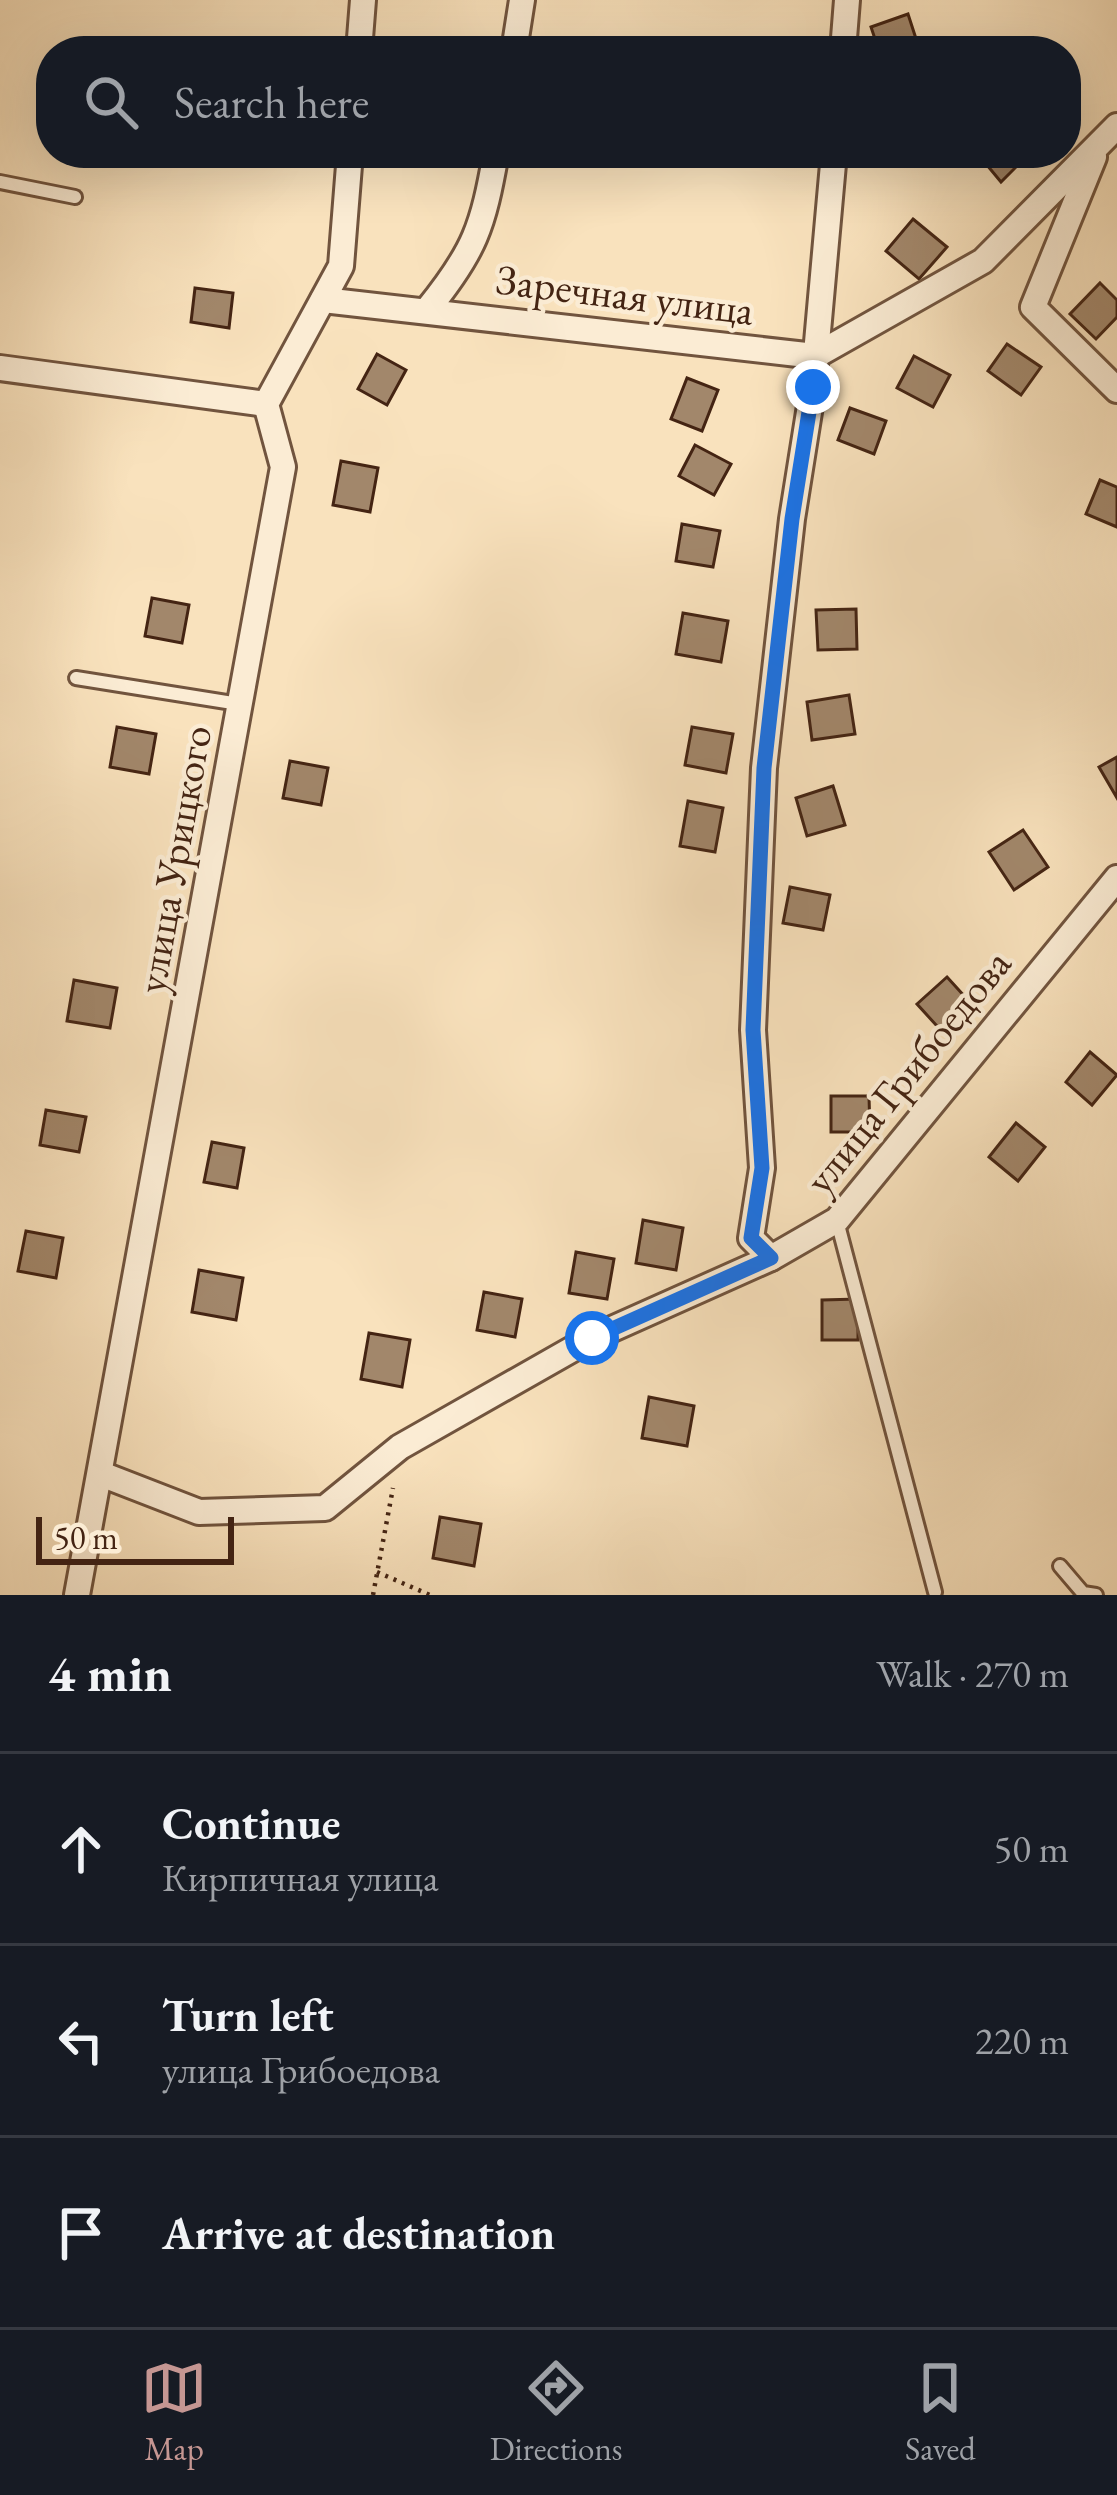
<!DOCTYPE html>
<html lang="en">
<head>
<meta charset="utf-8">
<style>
  :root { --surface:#171b24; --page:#20242c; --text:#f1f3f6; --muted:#9ea1a6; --line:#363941; --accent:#c59692 }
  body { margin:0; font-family:"EB Garamond",serif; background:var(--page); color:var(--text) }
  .scale { position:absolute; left:36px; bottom:30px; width:198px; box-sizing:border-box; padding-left:12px; border:6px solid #442413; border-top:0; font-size:33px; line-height:42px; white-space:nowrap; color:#442413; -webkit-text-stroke:9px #fbecd4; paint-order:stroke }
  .stop { position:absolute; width:36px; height:36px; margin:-27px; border:9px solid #1a73e8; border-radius:50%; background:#fff }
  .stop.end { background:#1a73e8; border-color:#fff; box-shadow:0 3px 12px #0008 }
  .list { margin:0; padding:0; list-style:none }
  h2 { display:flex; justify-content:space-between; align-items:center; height:156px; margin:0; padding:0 48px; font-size:51px }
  h2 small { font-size:39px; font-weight:400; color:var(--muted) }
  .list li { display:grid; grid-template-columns:78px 1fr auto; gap:36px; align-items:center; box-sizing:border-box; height:192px; padding:0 48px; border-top:3px solid var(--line) }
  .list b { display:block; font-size:45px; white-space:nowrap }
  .list p { margin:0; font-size:39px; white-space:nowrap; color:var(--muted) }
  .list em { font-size:39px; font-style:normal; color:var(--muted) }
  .icon { flex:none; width:66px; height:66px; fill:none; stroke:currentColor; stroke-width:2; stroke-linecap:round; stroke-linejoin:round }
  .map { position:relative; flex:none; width:1117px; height:1595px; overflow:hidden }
  .search { position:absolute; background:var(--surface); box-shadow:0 12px 48px #0002; left:36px; right:36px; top:36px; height:132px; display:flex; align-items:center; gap:30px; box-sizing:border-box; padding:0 42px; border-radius:48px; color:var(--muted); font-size:45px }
  .sheet { height:732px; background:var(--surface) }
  nav { display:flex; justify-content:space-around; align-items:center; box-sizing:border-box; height:168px; border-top:3px solid var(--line); background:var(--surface); font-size:33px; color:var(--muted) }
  nav a { display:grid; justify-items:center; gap:6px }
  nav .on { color:var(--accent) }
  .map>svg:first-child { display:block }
  .building { fill:#a2876b; stroke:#442413; stroke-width:3 }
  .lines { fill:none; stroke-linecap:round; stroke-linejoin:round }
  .lane-casing { stroke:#71543e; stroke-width:18 }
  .street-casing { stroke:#71543e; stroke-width:30 }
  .path { stroke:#442413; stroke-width:4.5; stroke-dasharray:3 6; stroke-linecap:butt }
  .lane { stroke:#fbecd4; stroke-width:12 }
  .street { stroke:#fbecd4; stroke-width:24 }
  .route { stroke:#1a73e8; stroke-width:15 }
  .labels { text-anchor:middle; stroke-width:9; stroke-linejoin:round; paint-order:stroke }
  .street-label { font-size:42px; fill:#442413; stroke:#fbecd4 }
</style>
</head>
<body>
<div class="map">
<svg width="1117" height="1595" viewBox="0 0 1117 1595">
  <rect width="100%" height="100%" fill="#f9e2bd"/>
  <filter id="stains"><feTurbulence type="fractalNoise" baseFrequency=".00167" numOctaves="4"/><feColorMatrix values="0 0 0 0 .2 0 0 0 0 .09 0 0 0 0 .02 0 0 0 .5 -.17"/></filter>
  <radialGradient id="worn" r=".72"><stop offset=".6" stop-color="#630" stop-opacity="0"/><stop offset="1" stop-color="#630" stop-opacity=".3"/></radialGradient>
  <!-- building -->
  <g class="building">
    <polygon points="908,14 920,51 879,51 871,27"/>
    <polygon points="977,153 1026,153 1028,155 1001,182"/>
    <polygon points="913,219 947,247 919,279 886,251"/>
    <polygon points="1100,283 1117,300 1117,317 1096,339 1070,314"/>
    <polygon points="195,288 233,293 229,328 191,322"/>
    <polygon points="1007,344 1041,367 1021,395 988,371"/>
    <polygon points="377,354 406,370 387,405 358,389"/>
    <polygon points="914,356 950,375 933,407 897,388"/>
    <polygon points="687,378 718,390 702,431 671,419"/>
    <polygon points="850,408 886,421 874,454 838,440"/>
    <polygon points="695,445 731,464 714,495 679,476"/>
    <polygon points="341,461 378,468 370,512 333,505"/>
    <polygon points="1100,480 1117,487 1117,527 1086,514"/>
    <polygon points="682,524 720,531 713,567 676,561"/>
    <polygon points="152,598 189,605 182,643 145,636"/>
    <polygon points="856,609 857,649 818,650 816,610"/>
    <polygon points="683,613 728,621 721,662 676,654"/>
    <polygon points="849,695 855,734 812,740 807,702"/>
    <polygon points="117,727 156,734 149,774 110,767"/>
    <polygon points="692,727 733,734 726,773 685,765"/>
    <polygon points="1117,757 1117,798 1099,767"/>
    <polygon points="290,761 328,768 321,805 283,798"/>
    <polygon points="833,786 845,825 807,836 796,798"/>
    <polygon points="688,801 723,808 715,852 680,846"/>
    <polygon points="1023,830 1048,867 1014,890 989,852"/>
    <polygon points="790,887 830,895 823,930 783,923"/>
    <polygon points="947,977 976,1009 946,1036 917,1004"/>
    <polygon points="74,980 117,988 110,1028 67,1021"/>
    <polygon points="1090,1052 1117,1075 1092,1105 1066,1082"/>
    <polygon points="831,1096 869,1096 870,1132 831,1132"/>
    <polygon points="46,1110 86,1117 79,1152 40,1145"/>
    <polygon points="1016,1123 1045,1147 1018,1181 989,1157"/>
    <polygon points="212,1142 244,1148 237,1188 204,1182"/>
    <polygon points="643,1220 683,1228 676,1270 636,1263"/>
    <polygon points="26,1231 63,1238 56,1278 18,1271"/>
    <polygon points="576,1252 614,1259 607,1299 569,1293"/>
    <polygon points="199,1270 243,1278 236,1320 192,1312"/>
    <polygon points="484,1292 522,1299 515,1337 477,1330"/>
    <polygon points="858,1299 858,1340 822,1340 822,1300"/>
    <polygon points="369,1333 410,1340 402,1387 361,1379"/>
    <polygon points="649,1397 694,1406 687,1446 642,1438"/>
    <polygon points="440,1517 481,1524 474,1566 433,1558"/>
  </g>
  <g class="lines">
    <defs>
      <g id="lane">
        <polyline points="0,182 75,197"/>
        <polyline points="76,678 239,704"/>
        <polyline points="837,1221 935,1592"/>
        <polyline points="1060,1566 1083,1593 1096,1595"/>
      </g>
      <g id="street">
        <polyline points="359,51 363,0"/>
        <polyline points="514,51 522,0"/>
        <polyline points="843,51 847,0"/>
        <polyline points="834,153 813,387 792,519 764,768 753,1030 762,1168 751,1238 771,1258 837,1220 1117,878"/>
        <polyline points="1094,157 1033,307 1117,390"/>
        <polyline points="323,300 815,356 983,261 1117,126"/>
        <path d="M427 310C475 251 483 227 496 153"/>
        <polyline points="0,368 266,404"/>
        <polyline points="101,1474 199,1512 325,1508 400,1447 592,1338 771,1258"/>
        <polyline points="77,1595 283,467 266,404 341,266 350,153"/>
      </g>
    </defs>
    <!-- lane casing -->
    <use href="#lane" class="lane-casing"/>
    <!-- street casing -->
    <use href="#street" class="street-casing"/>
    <!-- path -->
    <g class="path">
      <polyline points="377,1572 430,1595"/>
      <polyline points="373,1595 393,1488"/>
    </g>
    <!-- lane -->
    <use href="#lane" class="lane"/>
    <!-- street -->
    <use href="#street" class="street"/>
  </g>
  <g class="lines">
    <!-- route -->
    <polyline class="route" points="592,1338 771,1258 751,1238 762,1168 753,1030 764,768 792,519 813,387"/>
  </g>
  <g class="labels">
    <!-- street labels -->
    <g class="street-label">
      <text transform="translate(625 294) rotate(7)" y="15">Заречная улица</text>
      <text transform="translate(173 859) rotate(-80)" y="15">улица Урицкого</text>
      <text transform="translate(907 1071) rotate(-51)" y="15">улица Грибоедова</text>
    </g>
  </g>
  <rect width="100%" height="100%" filter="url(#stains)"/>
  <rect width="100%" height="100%" fill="url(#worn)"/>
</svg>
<div class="scale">50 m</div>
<div class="stop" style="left:592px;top:1338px"></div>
<div class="stop end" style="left:813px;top:387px"></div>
<div class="search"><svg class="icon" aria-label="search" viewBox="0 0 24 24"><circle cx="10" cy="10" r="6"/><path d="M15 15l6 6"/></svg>Search here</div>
</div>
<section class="sheet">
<h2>4 min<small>Walk · 270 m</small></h2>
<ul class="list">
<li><svg class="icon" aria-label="ahead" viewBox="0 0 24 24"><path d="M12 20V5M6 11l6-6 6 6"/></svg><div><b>Continue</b><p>Кирпичная улица</p></div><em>50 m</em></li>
<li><svg class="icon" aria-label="left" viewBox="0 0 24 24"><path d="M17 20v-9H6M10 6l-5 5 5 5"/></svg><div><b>Turn left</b><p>улица Грибоедова</p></div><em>220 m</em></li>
<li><svg class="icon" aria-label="arrive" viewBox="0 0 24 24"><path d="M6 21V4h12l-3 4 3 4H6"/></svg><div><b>Arrive at destination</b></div></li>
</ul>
</section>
<nav>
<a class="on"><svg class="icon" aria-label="map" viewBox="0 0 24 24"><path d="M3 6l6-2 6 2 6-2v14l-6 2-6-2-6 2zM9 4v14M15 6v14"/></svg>Map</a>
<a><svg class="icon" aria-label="directions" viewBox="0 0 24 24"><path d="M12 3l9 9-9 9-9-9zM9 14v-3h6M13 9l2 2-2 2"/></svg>Directions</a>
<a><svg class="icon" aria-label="saved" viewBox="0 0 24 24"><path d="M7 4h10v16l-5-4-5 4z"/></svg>Saved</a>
</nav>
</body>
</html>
